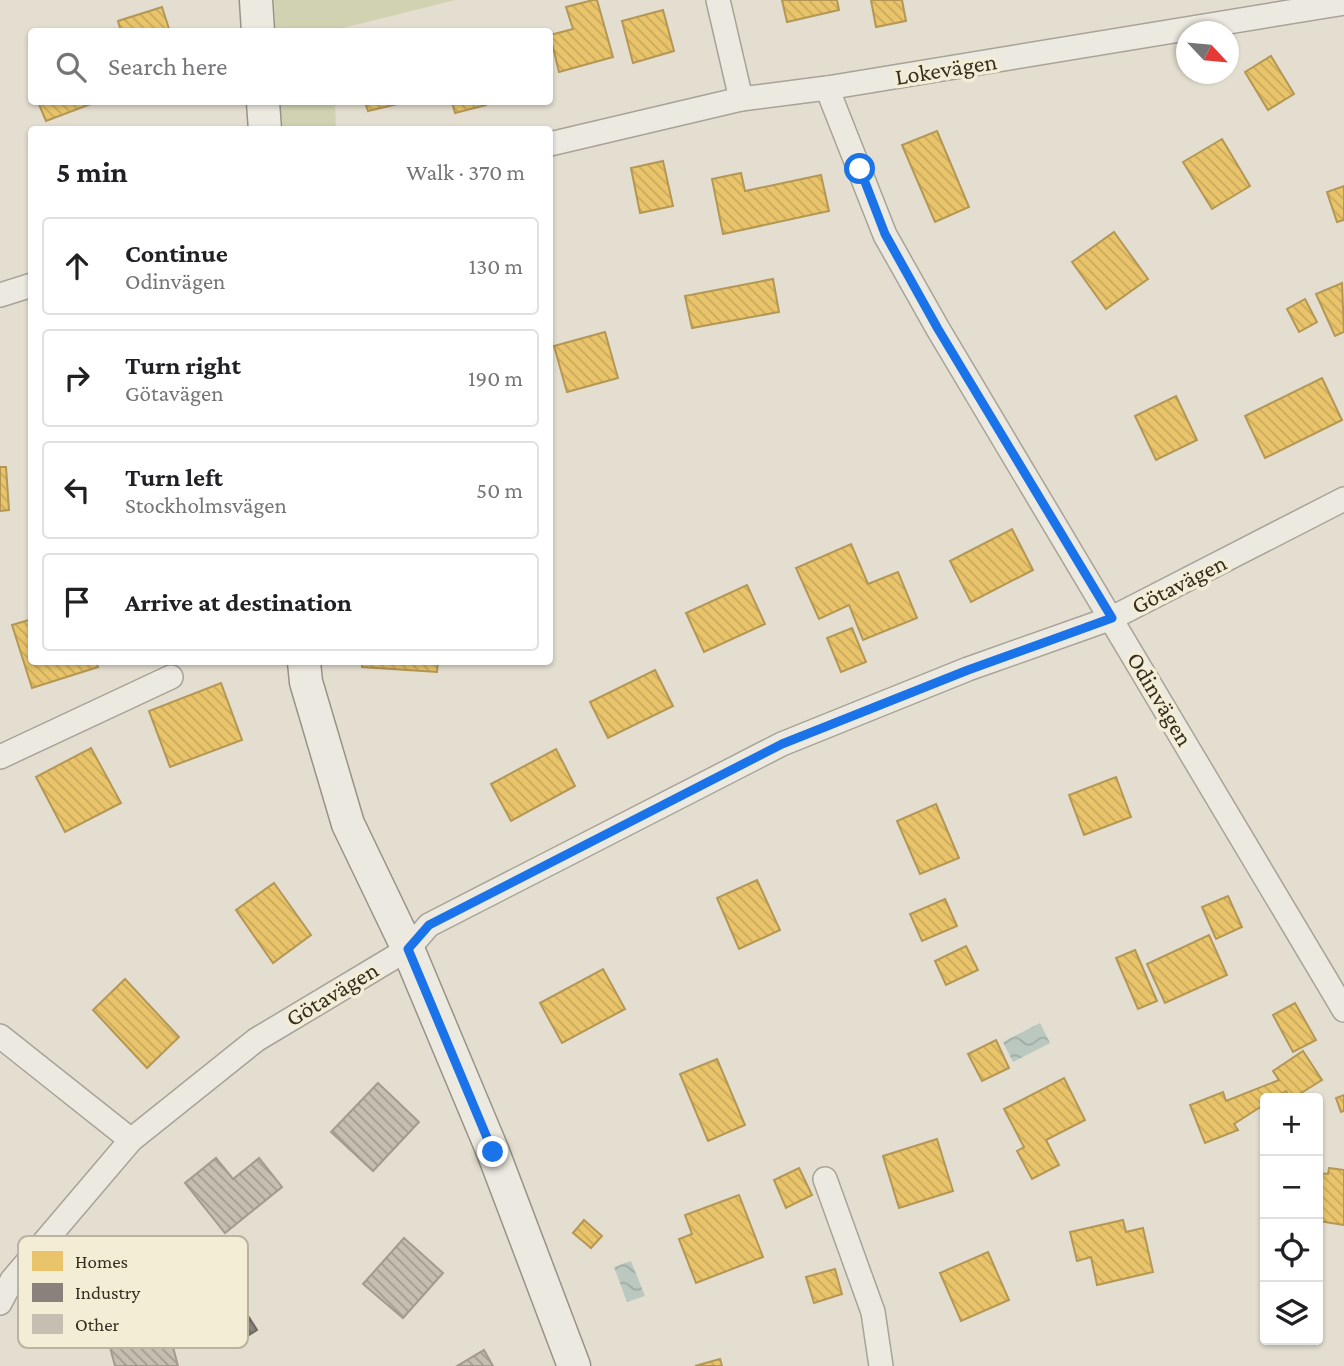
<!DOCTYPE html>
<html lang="en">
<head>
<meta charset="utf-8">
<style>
  :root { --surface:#fff; --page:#f2f2f2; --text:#202124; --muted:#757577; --line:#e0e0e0 }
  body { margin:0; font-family:"Crimson Pro",serif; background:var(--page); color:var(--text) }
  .controls { position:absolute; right:21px; bottom:21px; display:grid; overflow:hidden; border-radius:7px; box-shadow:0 2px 5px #0004 }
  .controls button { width:63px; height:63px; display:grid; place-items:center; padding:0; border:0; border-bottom:2px solid var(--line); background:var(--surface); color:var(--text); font:35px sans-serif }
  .compass { position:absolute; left:1176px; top:21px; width:63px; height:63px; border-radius:50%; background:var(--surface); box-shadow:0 2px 5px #0004; rotate:116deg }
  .stop { position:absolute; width:21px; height:21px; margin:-16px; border:5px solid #1a73e8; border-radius:50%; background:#fff }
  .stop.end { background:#1a73e8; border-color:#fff; box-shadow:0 2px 7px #0008 }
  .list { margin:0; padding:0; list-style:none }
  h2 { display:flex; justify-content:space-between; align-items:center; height:91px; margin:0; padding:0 28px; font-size:30px }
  h2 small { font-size:23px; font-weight:400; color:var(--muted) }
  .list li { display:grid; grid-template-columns:46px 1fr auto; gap:21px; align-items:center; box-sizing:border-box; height:98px; margin:0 14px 14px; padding:0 14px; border:2px solid var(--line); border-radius:7px }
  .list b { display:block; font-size:26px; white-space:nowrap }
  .list p { margin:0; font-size:23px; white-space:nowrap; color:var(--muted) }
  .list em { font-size:23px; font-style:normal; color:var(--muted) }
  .icon { flex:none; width:38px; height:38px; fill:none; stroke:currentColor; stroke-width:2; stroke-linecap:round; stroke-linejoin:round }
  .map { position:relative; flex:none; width:1344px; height:1366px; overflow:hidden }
  .search { position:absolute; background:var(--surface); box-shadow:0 2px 5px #0004; left:28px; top:28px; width:525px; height:77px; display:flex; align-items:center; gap:18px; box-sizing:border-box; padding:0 24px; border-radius:7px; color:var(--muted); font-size:26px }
  .panel { position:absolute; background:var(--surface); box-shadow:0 2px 5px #0004; left:28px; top:126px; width:525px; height:539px; border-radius:7px }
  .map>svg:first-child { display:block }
  .park { fill:#d0d2b2 }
  .water { fill:url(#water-waves) }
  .homes { fill:url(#homes-back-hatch); stroke:#b49754; stroke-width:2 }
  .industry { fill:url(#industry-back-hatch); stroke:#716860; stroke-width:2 }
  .building { fill:url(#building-back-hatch); stroke:#a39b8e; stroke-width:2 }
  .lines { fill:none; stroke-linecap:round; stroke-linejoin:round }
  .street-casing { stroke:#a8a398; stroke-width:26 }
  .secondary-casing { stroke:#989388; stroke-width:35 }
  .street { stroke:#ece9e0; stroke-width:23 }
  .secondary { stroke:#ece9e0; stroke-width:32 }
  .route { stroke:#1a73e8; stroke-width:9 }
  .labels { text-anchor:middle; stroke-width:7; stroke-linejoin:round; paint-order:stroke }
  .street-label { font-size:24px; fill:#372d20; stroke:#f3edd6 }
  .key { fill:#f3edd6; stroke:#bbb39f; stroke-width:2 }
  .key-label { font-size:19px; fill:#372d20 }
</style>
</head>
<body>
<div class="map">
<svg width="1344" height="1366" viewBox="0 0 1344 1366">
  <defs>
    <pattern id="water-waves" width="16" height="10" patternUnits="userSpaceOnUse" patternTransform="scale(1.75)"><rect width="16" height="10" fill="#bac8c0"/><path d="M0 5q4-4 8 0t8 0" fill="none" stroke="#a0aca5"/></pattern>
    <pattern id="homes-back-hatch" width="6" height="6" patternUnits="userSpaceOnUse" patternTransform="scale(1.75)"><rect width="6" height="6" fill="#e9c46a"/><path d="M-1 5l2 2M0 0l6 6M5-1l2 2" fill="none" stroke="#c8a95c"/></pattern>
    <pattern id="industry-back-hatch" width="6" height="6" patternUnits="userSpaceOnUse" patternTransform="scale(1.75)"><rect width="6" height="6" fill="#8a817c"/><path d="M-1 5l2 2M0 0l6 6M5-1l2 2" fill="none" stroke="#726a65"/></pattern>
    <pattern id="building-back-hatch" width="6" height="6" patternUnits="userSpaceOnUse" patternTransform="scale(1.75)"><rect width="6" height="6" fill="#c6beb0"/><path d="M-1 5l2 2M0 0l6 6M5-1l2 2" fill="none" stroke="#a29b8f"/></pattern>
  </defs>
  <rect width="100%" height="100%" fill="#e3decf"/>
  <!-- park -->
  <g class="park">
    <polygon points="274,0 455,0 331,31 275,32"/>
    <polygon points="278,102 335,102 336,129 279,129"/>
  </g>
  <!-- water -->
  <g class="water">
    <polygon points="1040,1023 1050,1043 1013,1062 1003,1042"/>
    <polygon points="631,1261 645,1296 627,1302 614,1267"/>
  </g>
  <!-- homes -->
  <g class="homes">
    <polygon points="593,0 597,0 613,57 559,72 550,35 573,29 566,7"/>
    <polygon points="782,0 837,0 839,10 787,22"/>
    <polygon points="871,0 902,0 906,21 876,27"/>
    <polygon points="162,7 170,32 121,32 118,21"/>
    <polygon points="663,10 674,51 633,63 622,21"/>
    <polygon points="1271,56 1294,94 1268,110 1245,72"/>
    <polygon points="38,102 96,102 46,121"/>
    <polygon points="365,102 406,102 368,111"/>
    <polygon points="452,102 485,102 486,105 455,113"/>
    <polygon points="937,131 969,207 935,222 902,145"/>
    <polygon points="1222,139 1250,186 1212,209 1183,162"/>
    <polygon points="663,161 673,206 640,213 631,168"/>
    <polygon points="741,173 745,191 821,175 829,211 723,234 712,179"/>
    <polygon points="1344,186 1344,220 1337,222 1327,192"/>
    <polygon points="1114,232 1148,279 1106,309 1072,262"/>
    <polygon points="773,279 779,312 692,328 685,296"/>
    <polygon points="1342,283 1344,332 1335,336 1316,294"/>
    <polygon points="1305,299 1317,322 1299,332 1287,309"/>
    <polygon points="605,332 618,378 567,392 554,346"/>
    <polygon points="1322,378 1342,420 1265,458 1245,416"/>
    <polygon points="1176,396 1197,440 1156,460 1135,416"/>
    <polygon points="0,467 6,467 9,510 0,511"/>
    <polygon points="1012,529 1033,570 971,602 950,561"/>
    <polygon points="851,544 868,584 898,572 917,618 863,640 849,605 819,619 796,568"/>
    <polygon points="747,585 765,624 704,652 686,613"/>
    <polygon points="32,619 32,662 96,662 98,667 32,688 12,625"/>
    <polygon points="852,628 866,662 841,672 827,638"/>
    <polygon points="362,662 438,662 437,672 362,667"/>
    <polygon points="655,670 673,706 608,738 590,702"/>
    <polygon points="221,683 242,740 170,767 149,711"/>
    <polygon points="91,748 121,803 65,832 36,777"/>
    <polygon points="556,749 575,786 511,821 491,784"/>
    <polygon points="1116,777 1131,817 1084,835 1069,795"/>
    <polygon points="936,804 959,858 920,874 897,821"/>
    <polygon points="757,880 780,930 739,949 717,898"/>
    <polygon points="274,883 311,935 273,963 236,910"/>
    <polygon points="1228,896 1242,927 1216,939 1202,907"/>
    <polygon points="945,899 957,926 922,941 910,914"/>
    <polygon points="1209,935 1227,975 1165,1003 1147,964"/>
    <polygon points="966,946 978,970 946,985 935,961"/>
    <polygon points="1135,950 1157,1001 1138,1009 1116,958"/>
    <polygon points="603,969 625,1009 562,1043 540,1003"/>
    <polygon points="125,979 179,1037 147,1068 93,1010"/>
    <polygon points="1295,1003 1316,1040 1293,1052 1273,1015"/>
    <polygon points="996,1040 1009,1068 982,1081 968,1054"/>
    <polygon points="1303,1051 1322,1080 1293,1098 1291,1098 1286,1091 1274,1098 1265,1098 1265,1104 1234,1124 1238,1130 1205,1143 1190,1105 1223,1092 1226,1101 1279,1080 1273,1071"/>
    <polygon points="717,1059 745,1125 708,1141 680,1074"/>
    <polygon points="1064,1078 1085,1120 1046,1140 1059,1165 1032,1179 1017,1151 1024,1147 1004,1109"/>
    <polygon points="1344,1095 1344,1111 1341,1112 1336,1098"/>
    <polygon points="937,1139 953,1191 899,1208 883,1156"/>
    <polygon points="799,1168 812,1195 786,1208 774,1180"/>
    <polygon points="1329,1168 1344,1170 1344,1225 1318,1221 1318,1173 1328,1174"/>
    <polygon points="739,1195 763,1257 696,1283 679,1239 692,1234 685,1215"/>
    <polygon points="584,1220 602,1236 591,1248 573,1233"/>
    <polygon points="1123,1220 1126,1232 1143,1228 1153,1272 1097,1285 1091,1257 1077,1261 1070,1232"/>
    <polygon points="988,1252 1009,1300 961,1321 940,1273"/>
    <polygon points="835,1269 842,1294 814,1303 806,1277"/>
    <polygon points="720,1359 722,1366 695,1366"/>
  </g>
  <!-- industry -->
  <polygon class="industry" points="228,1284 257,1330 230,1347 201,1301"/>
  <!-- building -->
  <g class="building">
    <polygon points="378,1083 419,1122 373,1171 331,1132"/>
    <polygon points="216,1158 233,1179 259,1158 282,1187 225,1233 185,1183"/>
    <polygon points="404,1238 443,1273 403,1318 363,1284"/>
    <polygon points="157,1286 178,1366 115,1366 98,1302"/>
    <polygon points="484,1350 493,1366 457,1366"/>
  </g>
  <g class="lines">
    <defs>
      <g id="street">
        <polyline points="718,0 741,99"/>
        <polyline points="827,88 885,235 938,329 1344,1010"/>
        <polyline points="550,144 741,99 827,88 1344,3"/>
        <polyline points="0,295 32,285"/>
        <polyline points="0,757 171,677"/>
        <polyline points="0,1036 131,1140"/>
        <polyline points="825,1179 873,1312 881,1366"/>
        <polyline points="0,1303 12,1280 131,1140 256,1040 408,949 429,925 782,744 968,669 1112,618 1344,499"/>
      </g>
      <g id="secondary">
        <polyline points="256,0 258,32"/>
        <polyline points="263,102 265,130"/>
        <polyline points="304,662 306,682 348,824 408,949 493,1152 574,1366"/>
      </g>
    </defs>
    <!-- street casing -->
    <use href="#street" class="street-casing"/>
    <!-- secondary casing -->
    <use href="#secondary" class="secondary-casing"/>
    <!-- street -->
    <use href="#street" class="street"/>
    <!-- secondary -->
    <use href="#secondary" class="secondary"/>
  </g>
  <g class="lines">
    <!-- route -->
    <polyline class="route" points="493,1152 408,949 429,925 782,744 968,670 1112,618 938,329 885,234 860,169"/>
  </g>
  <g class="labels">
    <!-- street labels -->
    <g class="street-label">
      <text transform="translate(946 69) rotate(-9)" y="8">Lokevägen</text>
      <text transform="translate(1179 584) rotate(-27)" y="8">Götavägen</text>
      <text transform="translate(1160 699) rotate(59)" y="8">Odinvägen</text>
      <text transform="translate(332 994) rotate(-31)" y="8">Götavägen</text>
    </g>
  </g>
  <!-- legend -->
  <rect x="18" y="1236" width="230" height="112" rx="10" class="key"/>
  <rect x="32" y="1251" width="31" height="20" fill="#e9c46a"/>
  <rect x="32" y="1283" width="31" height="19" fill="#8a817c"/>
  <rect x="32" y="1314" width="31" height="20" fill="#c6beb0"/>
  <g class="key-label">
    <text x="75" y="1268">Homes</text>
    <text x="75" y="1299">Industry</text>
    <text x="75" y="1331">Other</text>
  </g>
</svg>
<div class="controls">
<button>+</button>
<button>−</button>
<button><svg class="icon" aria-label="locate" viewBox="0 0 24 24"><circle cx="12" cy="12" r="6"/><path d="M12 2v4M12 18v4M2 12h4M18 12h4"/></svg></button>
<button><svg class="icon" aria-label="layers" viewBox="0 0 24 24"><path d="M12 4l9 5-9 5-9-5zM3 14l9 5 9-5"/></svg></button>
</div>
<svg class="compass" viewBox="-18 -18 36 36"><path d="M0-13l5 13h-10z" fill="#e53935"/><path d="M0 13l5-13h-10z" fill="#757577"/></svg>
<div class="stop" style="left:860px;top:169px"></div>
<div class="stop end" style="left:493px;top:1152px"></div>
<div class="search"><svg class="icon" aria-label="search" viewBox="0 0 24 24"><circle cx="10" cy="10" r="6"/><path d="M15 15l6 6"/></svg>Search here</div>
<section class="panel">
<h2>5 min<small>Walk · 370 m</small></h2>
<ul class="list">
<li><svg class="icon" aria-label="ahead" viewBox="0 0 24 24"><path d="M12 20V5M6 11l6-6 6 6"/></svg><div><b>Continue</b><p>Odinvägen</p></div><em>130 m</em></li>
<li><svg class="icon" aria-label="right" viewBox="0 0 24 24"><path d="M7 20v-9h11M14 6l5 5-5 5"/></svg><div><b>Turn right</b><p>Götavägen</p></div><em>190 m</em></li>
<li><svg class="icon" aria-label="left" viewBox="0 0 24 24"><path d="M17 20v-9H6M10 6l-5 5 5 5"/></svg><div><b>Turn left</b><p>Stockholmsvägen</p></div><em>50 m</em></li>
<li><svg class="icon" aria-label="arrive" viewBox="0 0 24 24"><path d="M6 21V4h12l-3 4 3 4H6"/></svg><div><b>Arrive at destination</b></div></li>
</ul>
</section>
</div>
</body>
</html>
